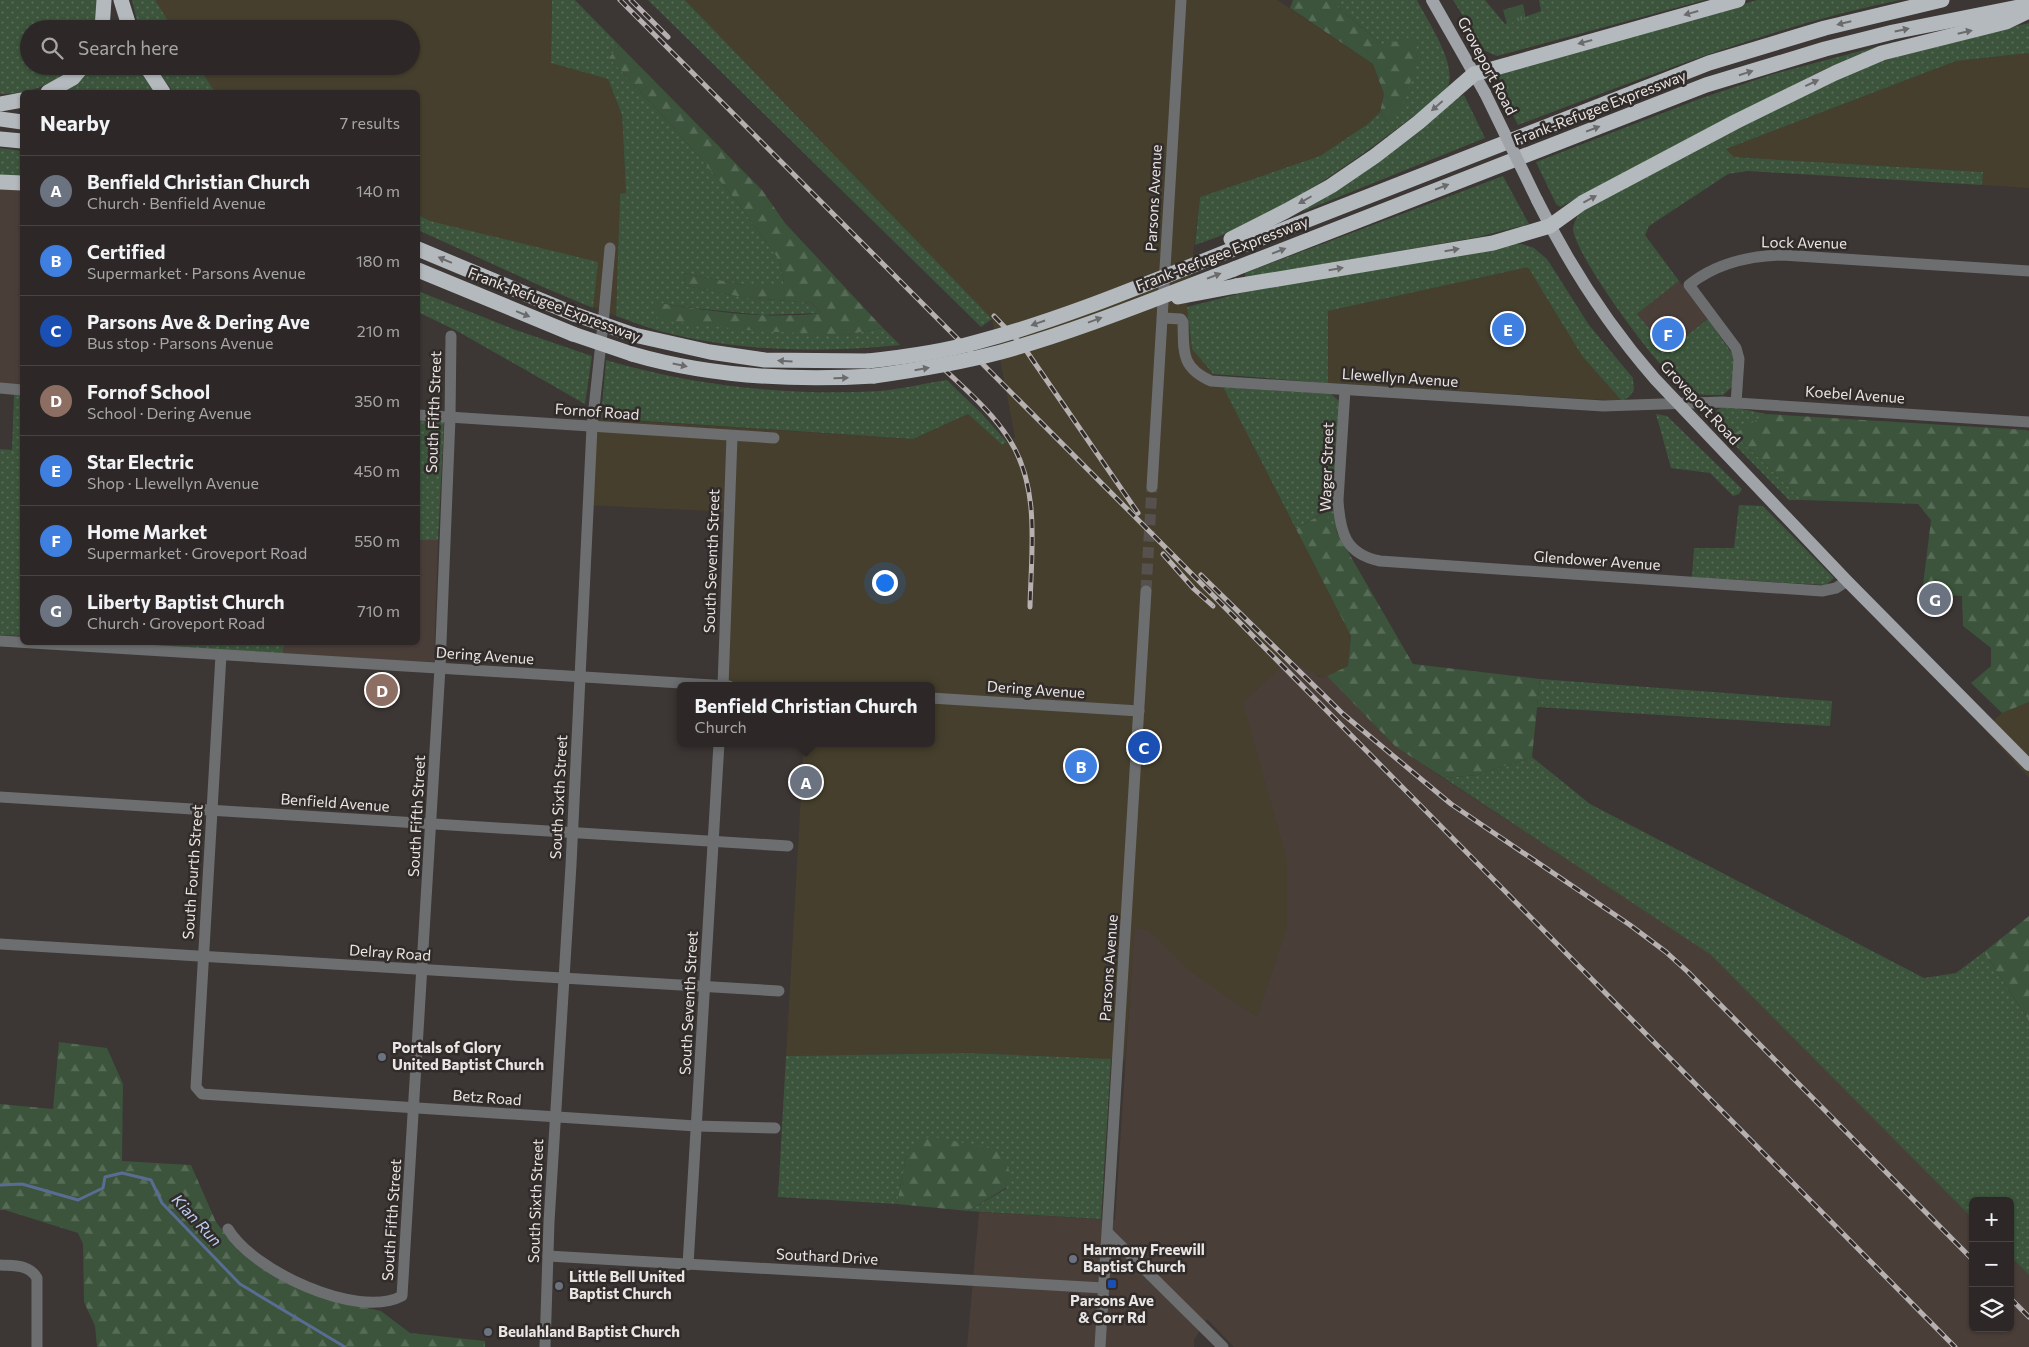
<!DOCTYPE html>
<html lang="en">
<head>
<meta charset="utf-8">
<style>
  :root { --surface:#2d2827; --page:#35302f; --text:#f1f3f6; --muted:#a7a6a7; --line:#484444; --accent:#8abfa5 }
  body { margin:0; font-family:Commissioner,sans-serif; background:var(--page); color:var(--text) }
  .controls { position:absolute; right:15px; bottom:15px; display:grid; overflow:hidden; border-radius:8px; box-shadow:0 1px 4px #0004 }
  .controls button { width:45px; height:45px; display:grid; place-items:center; padding:0; border:0; border-bottom:1px solid var(--line); background:var(--surface); color:var(--text); font:25px sans-serif }
  .you { position:absolute; left:884px; top:582px; width:18px; height:18px; margin:-12px; border:4px solid #fff; border-radius:50%; background:#1a73e8; box-shadow:0 0 0 8px #1a73e833 }
  .badge { display:grid; place-items:center; width:32px; height:32px; border-radius:50%; background:var(--accent); color:#fff; font-size:16px; font-weight:700 }
  .pin { position:absolute; translate:-50% -50%; border:2px solid #fff; box-shadow:0 1px 5px #0006 }
  .popup { position:absolute; left:677px; top:682px; width:258px; height:65px; box-sizing:border-box; display:grid; place-content:center; border-radius:8px; background:var(--surface); filter:drop-shadow(0 1px 4px #0005); font-size:16px; white-space:nowrap; color:var(--muted) }
  .popup b { font-size:19px; color:var(--text) }
  .popup::after { content:''; position:absolute; left:50%; top:100%; margin-left:-10px; border:10px solid transparent; border-top-color:var(--surface) }
  .list { margin:0; padding:0; list-style:none }
  h2 { display:flex; justify-content:space-between; align-items:center; height:65px; margin:0; padding:0 20px; font-size:21px }
  h2 small { font-size:16px; font-weight:400; color:var(--muted) }
  .list li { display:grid; grid-template-columns:32px 1fr auto; gap:15px; align-items:center; box-sizing:border-box; height:70px; padding:0 20px; border-top:1px solid var(--line) }
  .list b { display:block; font-size:19px; white-space:nowrap }
  .list p { margin:0; font-size:16px; white-space:nowrap; color:var(--muted) }
  .list em { font-size:16px; font-style:normal; color:var(--muted) }
  .icon { flex:none; width:28px; height:28px; fill:none; stroke:currentColor; stroke-width:2; stroke-linecap:round; stroke-linejoin:round }
  .map { position:relative; flex:none; width:2029px; height:1347px; overflow:hidden }
  .search { position:absolute; background:var(--surface); box-shadow:0 1px 4px #0004; left:20px; top:20px; width:400px; height:55px; display:flex; align-items:center; gap:12px; box-sizing:border-box; padding:0 18px; border-radius:28px; color:var(--muted); font-size:19px }
  .panel { position:absolute; background:var(--surface); box-shadow:0 1px 4px #0004; left:20px; top:90px; width:400px; height:555px; border-radius:8px }
  .map>svg:first-child { display:block }
  .built { fill:#4a3e39 }
  .industrial { fill:#463f2d }
  .grass { fill:url(#grass-dots) }
  .forest { fill:url(#forest-firs) }
  .park { fill:url(#park-tufts) }
  .lines { fill:none; stroke-linecap:round; stroke-linejoin:round }
  .stream { stroke:#596d93; stroke-width:3 }
  .minor-tunnel { stroke:#56504e; stroke-width:11; stroke-dasharray:11 5.5; stroke-linecap:butt }
  .minor { stroke:#6c6e70; stroke-width:11 }
  .major { stroke:#a0a4a8; stroke-width:12 }
  .highway { stroke:#b4b9bd; stroke-width:15 }
  .rail-casing { stroke:#b6b1b0; stroke-width:5 }
  .rail { stroke:#312c2a; stroke-width:3; stroke-dasharray:9; stroke-linecap:butt }
  .major-bridge { stroke:#a0a4a8; stroke-width:12 }
  .highway-bridge { stroke:#b4b9bd; stroke-width:15 }
  .oneway { fill:#6c6b6c }
  .worship-dot { fill:#6b7280; stroke:#312c2a; stroke-width:2 }
  .transit-dot { fill:#1a4fb4; stroke:#312c2a; stroke-width:2 }
  .labels { text-anchor:middle; stroke-width:5; stroke-linejoin:round; paint-order:stroke }
  .street-label { font-size:15px; fill:#e9e5e4; stroke:#312c2a }
  .poi-label { font-size:15px; font-weight:bold; fill:#e9e5e4; stroke:#312c2a; text-anchor:start }
  .water-label { font-size:16px; font-style:italic; fill:#bacef3; stroke:#312c2a }
</style>
</head>
<body>
<div class="map">
<svg width="2029" height="1347" viewBox="0 0 2029 1347">
  <defs>
    <pattern id="grass-dots" width="8" height="8" patternUnits="userSpaceOnUse" patternTransform="scale(1.25)"><rect width="8" height="8" fill="#3b543b"/><path d="M2 2h.1M6 6h.1" fill="none" stroke="#576c57" stroke-width="1.8" stroke-linecap="round"/></pattern>
    <pattern id="forest-firs" width="22" height="20" patternUnits="userSpaceOnUse" patternTransform="scale(1.25)"><rect width="22" height="20" fill="#3b543b"/><path d="M5 1l3.5 6h-7zM16 11l3.5 6h-7z" fill="#576c57"/></pattern>
    <pattern id="park-tufts" width="24" height="20" patternUnits="userSpaceOnUse" patternTransform="scale(1.25)"><rect width="24" height="20" fill="#3b543b"/><path d="M3 7l-1-3M5 7V3M7 7l1-3M15 17l-1-3M17 17v-4M19 17l1-3" fill="none" stroke="#576c57"/></pattern>
  </defs>
  <rect width="100%" height="100%" fill="#3c3634"/>
  <!-- built -->
  <g class="built">
    <polygon points="0,188 22,189 22,395 0,394"/>
    <polygon points="1679,281 1708,319 1668,350 1637,314"/>
    <polygon points="1162,512 1319,677 1324,672 1396,747 1712,955 1973,1219 1973,1328 2010,1328 2010,1256 2029,1275 2029,1347 1234,1347 1207,1319 1194,1340 1194,1347 967,1347 979,1212 1115,1220"/>
    <polygon points="418,540 438,540 434,662 282,654 285,643 418,642"/>
  </g>
  <!-- industrial -->
  <g class="industrial">
    <polygon points="135,0 552,0 551,63 608,79 622,115 626,194 620,194 616,316 543,287 418,230 418,92 173,92 156,66 411,66 411,29 144,29"/>
    <polygon points="685,0 1277,0 1373,64 1384,94 1380,112 1369,123 1320,156 1200,197 1187,307 1192,349 1223,387 1351,636 1348,666 1323,678 1289,659 1243,703 1287,860 1287,928 1257,1017 1188,970 1148,930 1135,928 1125,1060 969,1053 786,1056 804,743 931,743 931,686 723,686 731,512 586,505 590,418 913,439 968,414 1002,445 1015,437 992,319"/>
    <polygon points="2029,53 2029,188 1982,185 1983,172 1734,157 1726,149 1956,61"/>
    <polygon points="1528,266 1582,356 1622,401 1328,383 1328,311"/>
    <polygon points="2029,702 2029,778 1984,729 2002,713"/>
  </g>
  <!-- grass -->
  <g class="grass">
    <path d="M0 0H98L95 29H29V66H75C50 85 31 94 0 94Z"/>
    <polygon points="132,0 155,0 173,29 139,29"/>
    <path d="M552 0H575L619 45 609 58 675 129 731 194 780 261 784 285H744L683 273 686 286 742 297 811 303 821 313 763 315 693 308 654 302 845 335 883 328 900 345C820 353 738 352 660 331 645 327 631 321 616 316L620 194 626 193 622 115 608 79 551 63Z"/>
    <polygon points="648,0 685,0 992,319 981,327"/>
    <path d="M1335 0H1417C1428 22 1454 59 1449 83 1446 96 1418 113 1407 121 1354 161 1298 201 1237 229 1223 235 1209 240 1195 245L1200 197 1320 156 1369 123 1380 112 1387 121 1383 45 1335 5Z"/>
    <polygon points="1453,0 1485,0 1505,24 1541,11 1539,0 1705,0 1497,56 1485,51"/>
    <path d="M1757 0H1900C1768 27 1643 78 1518 125L1493 76Z"/>
    <path d="M2029 23V53L1956 61 1726 149 1734 157 1983 172 1982 185 1748 171 1728 174 1649 226 1645 235 1679 281 1637 314 1668 350 1708 319 1731 352 1735 362 1733 386 1723 395C1712 395 1700 396 1689 391 1665 380 1575 256 1573 229 1573 223 1579 214 1582 208L1798 95 1862 67 1944 43Z"/>
    <polygon points="1898,41 1827,68 1560,207 1556,204 1536,162 1699,99 1773,74"/>
    <polygon points="90,66 136,66 156,92 60,92"/>
    <polygon points="154,66 198,66 215,92 173,92"/>
    <polygon points="1464,95 1485,138 1304,211 1303,206 1452,100"/>
    <polygon points="0,148 22,151 22,177 0,176"/>
    <polygon points="1503,176 1529,224 1478,237 1245,278 1245,273"/>
    <polygon points="418,215 430,221 598,262 593,308 543,287 418,230"/>
    <polygon points="1506,244 1522,244 1534,248 1547,259 1589,325 1633,378 1634,390 1630,396 1622,401 1582,356 1528,267 1328,311 1328,383 1213,374 1192,349 1187,307 1273,285"/>
    <polygon points="418,291 513,329 592,356 585,404 457,331 418,312"/>
    <path d="M606 360C694 386 788 396 880 391 902 389 925 383 947 380L982 414 1007 442 1002 445 968 414 913 439 601 418Z"/>
    <polygon points="1223,387 1331,394 1340,402 1333,499 1337,533 1324,512 1296,529"/>
    <polygon points="14,395 22,395 22,636 0,635 0,449 12,450"/>
    <polygon points="1723,407 1732,407 1766,414 1735,435 1802,500 1789,500 1716,426 1714,418 1717,410"/>
    <polygon points="1656,414 1667,416 1742,489 1739,494 1733,496 1710,473 1671,468"/>
    <polygon points="418,421 444,422 438,540 418,540"/>
    <polygon points="1739,505 1763,506 1834,578 1826,585 1692,577 1694,548 1734,548"/>
    <polygon points="118,643 285,643 282,654"/>
    <polygon points="1540,679 1832,701 1830,726 1537,707"/>
    <polygon points="1532,757 1590,804 1924,978 1956,973 1984,952 2029,1021 2029,1275 2010,1256 2010,1201 1973,1201 1973,1219 1711,955 1444,778 1477,775"/>
    <polygon points="969,1053 1111,1059 1101,1219 968,1211 1007,1188 906,1157 897,1204 778,1197 786,1056"/>
  </g>
  <!-- forest -->
  <g class="forest">
    <polygon points="1293,0 1335,0 1335,5 1383,45 1411,37 1420,54 1402,107 1387,121 1380,112 1384,94 1373,64 1290,8"/>
    <path d="M619 45 762 190 785 223 883 328 845 335 757 331 658 320 653 302C708 311 766 320 821 313L811 303 742 297 686 286 683 273 744 285H784L780 261 731 194 675 129 609 58Z"/>
    <polygon points="1766,414 2027,430 2029,431 2029,702 2002,713 1971,683 1991,666 1991,648 1963,626 1962,596 1922,593 1931,520 1918,504 1802,500 1734,434"/>
    <polygon points="1325,512 1413,664 1540,679 1532,757 1477,775 1444,778 1396,747 1327,676 1348,666 1351,636 1296,529"/>
    <polygon points="2029,916 2029,1021 1984,952"/>
    <polygon points="59,1042 107,1048 123,1084 122,1161 191,1165 216,1222 238,1250 282,1280 327,1299 381,1311 410,1333 485,1341 485,1347 97,1347 95,1326 84,1302 83,1244 78,1233 5,1210 0,1210 0,1104 53,1109"/>
    <polygon points="934,1137 999,1150 1010,1172 1007,1187 968,1211 897,1204 906,1157 924,1138"/>
  </g>
  <!-- park -->
  <polygon class="park" points="1523,4 1526,19 1507,24 1503,10"/>
  <g class="lines">
    <!-- stream -->
    <polyline class="stream" points="0,1185 22,1184 78,1200 103,1188 105,1177 122,1173 151,1180 162,1203 240,1284 345,1347"/>
    <!-- minor-tunnel -->
    <polyline class="minor-tunnel" points="1146,591 1152,487"/>
    <!-- minor -->
    <g class="minor">
      <path d="M1163 318 1181 319 1183 322C1184 351 1180 367 1211 381L1603 406 1722 402 2029 422"/>
      <polyline points="0,388 22,390"/>
      <path d="M1345 390 1338 500C1340 532 1345 554 1380 561L1822 591 1836 588 1847 581"/>
      <path d="M1736 403 1739 359 1736 348 1689 285C1716 263 1748 256 1782 255L2029 271"/>
      <polyline points="418,415 774,438"/>
      <polyline points="1152,487 1181,0"/>
      <polyline points="0,641 729,686"/>
      <polyline points="221,655 196,1087 202,1094 696,1126 775,1128"/>
      <polyline points="723,686 732,437"/>
      <polyline points="931,698 1139,711"/>
      <polyline points="0,797 788,846"/>
      <polyline points="0,944 779,991"/>
      <path d="M228 1229C252 1270 357 1320 402 1296L440 668 450 418 451 336"/>
      <polyline points="1108,1233 1223,1347"/>
      <polyline points="548,1256 1104,1288"/>
      <path d="M0 1265C14 1266 29 1264 37 1278V1347"/>
      <polyline points="688,1265 719,743"/>
      <polyline points="545,1347 549,1222 571,865 592,427 604,314 610,248"/>
      <polyline points="1100,1347 1146,591"/>
    </g>
    <!-- major -->
    <g class="major">
      <polyline points="1432,0 1485,93"/>
      <path d="M1537 200C1569 265 1608 325 1655 379L1847 581 2029 765"/>
    </g>
    <!-- highway -->
    <g class="highway">
      <polyline points="121,0 130,29"/>
      <polyline points="102,29 104,0"/>
      <polyline points="146,66 163,92"/>
      <polyline points="48,92 73,78 83,66"/>
      <polyline points="0,104 22,100"/>
      <polyline points="0,119 22,122"/>
      <polyline points="0,139 22,141"/>
      <polyline points="0,182 22,183"/>
      <polyline points="1231,239 1286,211 1331,186 1375,156 1419,122 1474,74 1738,0"/>
      <polyline points="418,249 574,314"/>
      <polyline points="1231,250 1709,63 1825,28 1942,0"/>
      <polyline points="1234,269 1706,85 1825,49 1893,32 2029,5"/>
      <polyline points="418,270 573,334"/>
      <polyline points="1236,286 1493,243 1550,226 1582,203 1735,122 1835,73 1882,53 2006,22 2029,11"/>
      <polyline points="634,335 710,352 765,360 868,361"/>
      <path d="M632 354C711 377 793 381 874 376"/>
    </g>
    <defs>
      <g id="rail">
        <polyline points="620,0 1180,562 1955,1347"/>
        <polyline points="631,0 668,37"/>
        <polyline points="994,316 1023,346 1138,513"/>
        <path d="M944 369C967 391 992 412 1009 439 1041 488 1031 552 1030 607"/>
        <polyline points="1163,554 1194,589 1213,606"/>
        <polyline points="1201,575 1343,714 1451,804 1630,925 1666,952 1688,972 1973,1260"/>
        <polyline points="2010,1298 2029,1317"/>
      </g>
    </defs>
    <!-- rail casing -->
    <use href="#rail" class="rail-casing"/>
    <!-- rail -->
    <use href="#rail" class="rail"/>
    <!-- major-bridge -->
    <polyline class="major-bridge" points="1485,93 1537,200"/>
    <!-- highway-bridge -->
    <g class="highway-bridge">
      <polyline points="1178,297 1236,286"/>
      <polyline points="574,314 634,335"/>
      <polyline points="573,334 632,354"/>
      <path d="M868 361C905 357 942 352 977 342 1064 319 1148 283 1231 250"/>
      <path d="M874 376C917 370 959 363 1001 352 1080 330 1157 298 1234 269"/>
    </g>
  </g>
  <!-- one-way arrows -->
  <defs><path id="oneway-solid" d="M-6-.8H1V-3.2L6.5 0L1 3.2V.8H-6Z" transform="scale(1.25)"/></defs>
  <g class="oneway">
    <use href="#oneway-solid" transform="translate(1691 13) rotate(164)"/>
    <use href="#oneway-solid" transform="translate(1844 23) rotate(166)"/>
    <use href="#oneway-solid" transform="translate(1902 30) rotate(-12)"/>
    <use href="#oneway-solid" transform="translate(1965 32) rotate(-13)"/>
    <use href="#oneway-solid" transform="translate(1585 42) rotate(165)"/>
    <use href="#oneway-solid" transform="translate(1746 73) rotate(-18)"/>
    <use href="#oneway-solid" transform="translate(1812 83) rotate(-25)"/>
    <use href="#oneway-solid" transform="translate(1437 106) rotate(139)"/>
    <use href="#oneway-solid" transform="translate(1593 129) rotate(-21)"/>
    <use href="#oneway-solid" transform="translate(1442 187) rotate(-21)"/>
    <use href="#oneway-solid" transform="translate(1590 199) rotate(-28)"/>
    <use href="#oneway-solid" transform="translate(1305 200) rotate(150)"/>
    <use href="#oneway-solid" transform="translate(1452 250) rotate(-10)"/>
    <use href="#oneway-solid" transform="translate(1279 251) rotate(-21)"/>
    <use href="#oneway-solid" transform="translate(445 260) rotate(-157)"/>
    <use href="#oneway-solid" transform="translate(1336 269) rotate(-10)"/>
    <use href="#oneway-solid" transform="translate(1214 276) rotate(-21)"/>
    <use href="#oneway-solid" transform="translate(523 314) rotate(22)"/>
    <use href="#oneway-solid" transform="translate(1095 320) rotate(-20)"/>
    <use href="#oneway-solid" transform="translate(1038 323) rotate(161)"/>
    <use href="#oneway-solid" transform="translate(785 361) rotate(-177)"/>
    <use href="#oneway-solid" transform="translate(680 365) rotate(12)"/>
    <use href="#oneway-solid" transform="translate(922 369) rotate(-10)"/>
    <use href="#oneway-solid" transform="translate(841 378) rotate(-2)"/>
  </g>
  <!-- markers -->
  <g class="worship-dot">
    <circle cx="382" cy="1057" r="5"/>
    <circle cx="1073" cy="1259" r="5"/>
    <circle cx="559" cy="1286" r="5"/>
    <circle cx="488" cy="1332" r="5"/>
  </g>
  <rect class="transit-dot" x="1107" y="1279" width="10" height="10" rx="2.5"/>
  <g class="labels">
    <!-- street labels -->
    <g class="street-label">
      <text transform="translate(1487 66) rotate(62)" y="5">Groveport Road</text>
      <text transform="translate(1600 108) rotate(-21)" y="5">Frank-Refugee Expressway</text>
      <text transform="translate(1154 198) rotate(-87)" y="5">Parsons Avenue</text>
      <text transform="translate(1804 243) rotate(1)" y="5">Lock Avenue</text>
      <text transform="translate(1222 254) rotate(-21)" y="5">Frank-Refugee Expressway</text>
      <text transform="translate(554 305) rotate(21)" y="5">Frank-Refugee Expressway</text>
      <text transform="translate(1400 378) rotate(4)" y="5">Llewellyn Avenue</text>
      <text transform="translate(1855 395) rotate(4)" y="5">Koebel Avenue</text>
      <text transform="translate(1700 403) rotate(47)" y="5">Groveport Road</text>
      <text transform="translate(434 412) rotate(-88)" y="5">South Fifth Street</text>
      <text transform="translate(597 412) rotate(4)" y="5">Fornof Road</text>
      <text transform="translate(1327 467) rotate(-88)" y="5">Wager Street</text>
      <text transform="translate(712 561) rotate(-88)" y="5">South Seventh Street</text>
      <text transform="translate(1597 561) rotate(4)" y="5">Glendower Avenue</text>
      <text transform="translate(485 656) rotate(4)" y="5">Dering Avenue</text>
      <text transform="translate(1036 690) rotate(4)" y="5">Dering Avenue</text>
      <text transform="translate(559 797) rotate(-87)" y="5">South Sixth Street</text>
      <text transform="translate(335 803) rotate(4)" y="5">Benfield Avenue</text>
      <text transform="translate(417 816) rotate(-87)" y="5">South Fifth Street</text>
      <text transform="translate(193 872) rotate(-86)" y="5">South Fourth Street</text>
      <text transform="translate(390 953) rotate(4)" y="5">Delray Road</text>
      <text transform="translate(1109 968) rotate(-86)" y="5">Parsons Avenue</text>
      <text transform="translate(689 1003) rotate(-87)" y="5">South Seventh Street</text>
      <text transform="translate(487 1098) rotate(4)" y="5">Betz Road</text>
      <text transform="translate(536 1201) rotate(-88)" y="5">South Sixth Street</text>
      <text transform="translate(392 1220) rotate(-86)" y="5">South Fifth Street</text>
      <text transform="translate(827 1257) rotate(3)" y="5">Southard Drive</text>
    </g>
    <!-- poi labels -->
    <g class="poi-label">
      <text x="392" y="1053">Portals of Glory<tspan x="392" dy="17">United Baptist Church</tspan></text>
      <text x="1083" y="1255">Harmony Freewill<tspan x="1083" dy="17">Baptist Church</tspan></text>
      <text x="569" y="1282">Little Bell United<tspan x="569" dy="17">Baptist Church</tspan></text>
      <text x="1112" y="1306" text-anchor="middle">Parsons Ave<tspan x="1112" dy="17">&amp; Corr Rd</tspan></text>
      <text x="498" y="1337">Beulahland Baptist Church</text>
    </g>
    <!-- water labels -->
    <g class="water-label">
      <text transform="translate(197 1220) rotate(47)" y="6">Kian Run</text>
    </g>
  </g>
</svg>
<div class="controls">
<button>+</button>
<button>−</button>
<button><svg class="icon" aria-label="layers" viewBox="0 0 24 24"><path d="M12 4l9 5-9 5-9-5zM3 14l9 5 9-5"/></svg></button>
</div>
<div class="you"></div>
<div class="pin badge" style="left:806px;top:782px;background:#6b7280">A</div>
<div class="popup"><b>Benfield Christian Church</b>Church</div>
<div class="pin badge" style="left:1081px;top:766px;background:#3f7fe0">B</div>
<div class="pin badge" style="left:1144px;top:747px;background:#1a4fb4">C</div>
<div class="pin badge" style="left:382px;top:690px;background:#8d6e63">D</div>
<div class="pin badge" style="left:1508px;top:329px;background:#3f7fe0">E</div>
<div class="pin badge" style="left:1668px;top:334px;background:#3f7fe0">F</div>
<div class="pin badge" style="left:1935px;top:599px;background:#6b7280">G</div>
<div class="search"><svg class="icon" aria-label="search" viewBox="0 0 24 24"><circle cx="10" cy="10" r="6"/><path d="M15 15l6 6"/></svg>Search here</div>
<section class="panel">
<h2>Nearby<small>7 results</small></h2>
<ul class="list">
<li><span class="badge" style="background:#6b7280">A</span><div><b>Benfield Christian Church</b><p>Church · Benfield Avenue</p></div><em>140 m</em></li>
<li><span class="badge" style="background:#3f7fe0">B</span><div><b>Certified</b><p>Supermarket · Parsons Avenue</p></div><em>180 m</em></li>
<li><span class="badge" style="background:#1a4fb4">C</span><div><b>Parsons Ave &amp; Dering Ave</b><p>Bus stop · Parsons Avenue</p></div><em>210 m</em></li>
<li><span class="badge" style="background:#8d6e63">D</span><div><b>Fornof School</b><p>School · Dering Avenue</p></div><em>350 m</em></li>
<li><span class="badge" style="background:#3f7fe0">E</span><div><b>Star Electric</b><p>Shop · Llewellyn Avenue</p></div><em>450 m</em></li>
<li><span class="badge" style="background:#3f7fe0">F</span><div><b>Home Market</b><p>Supermarket · Groveport Road</p></div><em>550 m</em></li>
<li><span class="badge" style="background:#6b7280">G</span><div><b>Liberty Baptist Church</b><p>Church · Groveport Road</p></div><em>710 m</em></li>
</ul>
</section>
</div>
</body>
</html>
